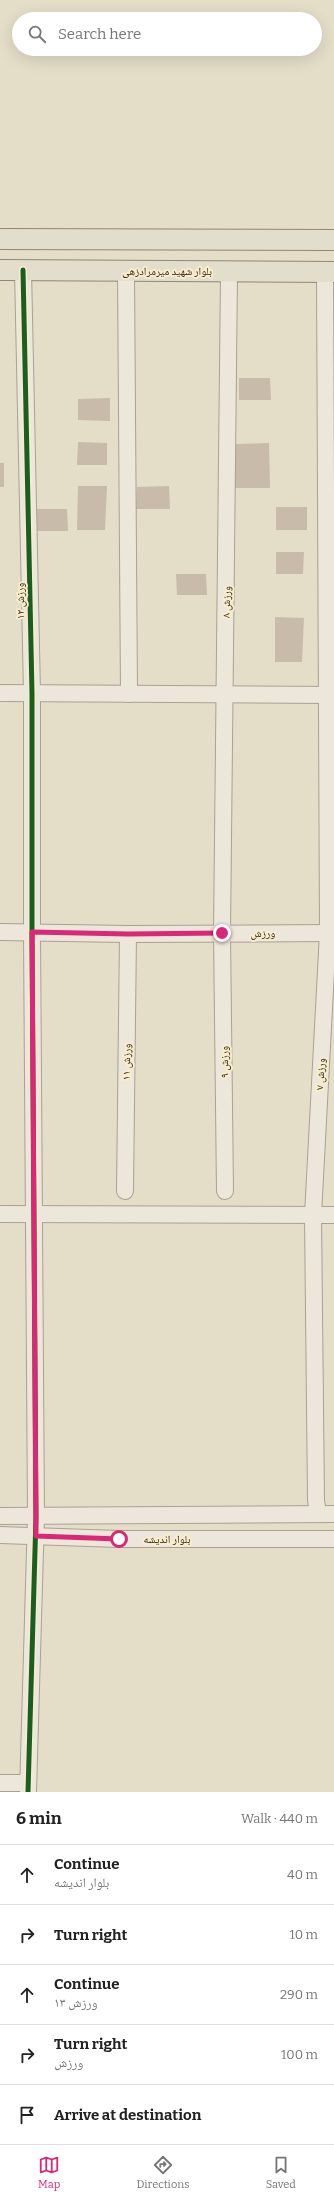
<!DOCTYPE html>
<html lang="en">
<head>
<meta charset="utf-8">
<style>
  :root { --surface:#fff; --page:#f2f2f2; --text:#222; --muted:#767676; --line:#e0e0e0; --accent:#db2777 }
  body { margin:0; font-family:Bitter,"Noto Naskh Arabic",serif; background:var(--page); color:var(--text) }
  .stop { position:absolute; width:12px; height:12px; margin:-9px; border:3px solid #db2777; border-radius:50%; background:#fff }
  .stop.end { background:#db2777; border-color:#fff; box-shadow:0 1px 4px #0008 }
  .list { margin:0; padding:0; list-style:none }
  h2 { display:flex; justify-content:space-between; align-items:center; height:52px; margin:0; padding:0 16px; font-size:17px }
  h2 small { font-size:13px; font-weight:400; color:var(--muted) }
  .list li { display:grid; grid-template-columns:26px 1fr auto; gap:12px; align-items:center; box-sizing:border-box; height:60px; padding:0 16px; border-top:1px solid var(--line) }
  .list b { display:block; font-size:15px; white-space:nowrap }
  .list p { margin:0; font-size:13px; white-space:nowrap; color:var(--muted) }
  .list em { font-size:13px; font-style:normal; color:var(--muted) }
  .icon { flex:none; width:22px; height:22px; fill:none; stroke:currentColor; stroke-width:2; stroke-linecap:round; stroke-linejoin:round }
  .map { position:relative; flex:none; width:334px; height:1792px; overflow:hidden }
  .search { position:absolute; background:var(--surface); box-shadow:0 4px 16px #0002; left:12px; right:12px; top:12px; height:44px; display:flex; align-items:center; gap:10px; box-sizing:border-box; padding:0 14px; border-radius:22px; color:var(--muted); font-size:15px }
  .sheet { height:352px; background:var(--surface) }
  nav { display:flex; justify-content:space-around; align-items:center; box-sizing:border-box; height:56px; border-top:1px solid var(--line); background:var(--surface); font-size:11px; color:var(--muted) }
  nav a { display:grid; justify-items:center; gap:2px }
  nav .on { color:var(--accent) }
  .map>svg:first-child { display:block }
  .building { fill:#c8bba9 }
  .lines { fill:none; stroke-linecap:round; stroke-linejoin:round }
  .minor-casing { stroke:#a9a192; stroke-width:18 }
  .major-casing { stroke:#8e8779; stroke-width:22 }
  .minor { stroke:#ece7da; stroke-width:16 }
  .major { stroke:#e3ddcb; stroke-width:20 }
  .cycleway-casing { stroke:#f7edcc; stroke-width:8 }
  .cycleway { stroke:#1b5e20; stroke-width:5 }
  .route { stroke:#db2777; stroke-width:5 }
  .labels { text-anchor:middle; stroke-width:4; stroke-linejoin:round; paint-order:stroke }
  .street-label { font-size:11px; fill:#372a1a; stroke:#f7edcc }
</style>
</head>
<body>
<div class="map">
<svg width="334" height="1792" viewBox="0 0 334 1792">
  <rect width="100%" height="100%" fill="#e4ddc8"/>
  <!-- building -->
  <g class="building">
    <polygon points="239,378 270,378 271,400 239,400"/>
    <polygon points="110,398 110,421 78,420 78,399"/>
    <polygon points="78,442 107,443 107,465 77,465"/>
    <polygon points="269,443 270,488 235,488 235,444"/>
    <rect x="0" y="463" width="4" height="24"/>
    <polygon points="78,486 107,486 105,530 77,530"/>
    <polygon points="169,486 170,509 136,509 137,487"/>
    <rect x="276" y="507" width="31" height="23"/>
    <polygon points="37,509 67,509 68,531 37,531"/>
    <polygon points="276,552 304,552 303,574 276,574"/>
    <polygon points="176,574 206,574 207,595 177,595"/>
    <polygon points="275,617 304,618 302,662 275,662"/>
  </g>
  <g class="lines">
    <defs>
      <g id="minor">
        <polyline points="23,270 32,693 32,932 36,1516 28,1792"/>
        <polyline points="126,271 129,694"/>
        <polyline points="0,693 334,695"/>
        <polyline points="0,932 128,934 334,933"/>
        <polyline points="125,1191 128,934"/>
        <polyline points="225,1191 222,933 229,272"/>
        <polyline points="0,1214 334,1215"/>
        <polyline points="318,1514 316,1500 313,1215 328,933 325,272"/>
        <polyline points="0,1516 334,1514"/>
        <polyline points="0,1535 119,1539 334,1539"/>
        <polyline points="0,1783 27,1783"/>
      </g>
      <g id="major">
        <polyline points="0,239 334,240"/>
        <polyline points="0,270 334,272"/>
      </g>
    </defs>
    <!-- minor casing -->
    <use href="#minor" class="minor-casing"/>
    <!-- major casing -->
    <use href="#major" class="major-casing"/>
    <!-- minor -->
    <use href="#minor" class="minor"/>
    <!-- major -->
    <use href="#major" class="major"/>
    <defs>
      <polyline id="cycleway" points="23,270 32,693 32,932 36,1516 28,1792"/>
    </defs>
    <!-- cycleway casing -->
    <use href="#cycleway" class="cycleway-casing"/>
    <!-- cycleway -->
    <use href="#cycleway" class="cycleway"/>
  </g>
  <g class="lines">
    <!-- route -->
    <polyline class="route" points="119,1539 36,1536 32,932 128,934 222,933"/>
  </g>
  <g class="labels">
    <!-- street labels -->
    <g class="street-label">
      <text x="167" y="275">بلوار شهید میرمرادزهی</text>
      <text transform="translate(20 601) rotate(-91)" y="4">ورزش ۱۲</text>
      <text transform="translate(226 602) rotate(-89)" y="4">ورزش ۸</text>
      <text x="263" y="937">ورزش</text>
      <text transform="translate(126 1062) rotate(-89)" y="4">ورزش ۱۱</text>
      <text transform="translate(224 1062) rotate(-91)" y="4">ورزش ۹</text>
      <text transform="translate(320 1074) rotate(-87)" y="4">ورزش ۷</text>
      <text x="167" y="1543">بلوار اندیشه</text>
    </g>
  </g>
</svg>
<div class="stop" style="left:119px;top:1539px"></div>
<div class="stop end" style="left:222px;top:933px"></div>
<div class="search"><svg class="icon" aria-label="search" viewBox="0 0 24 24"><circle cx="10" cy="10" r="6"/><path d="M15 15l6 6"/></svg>Search here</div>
</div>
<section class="sheet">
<h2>6 min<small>Walk · 440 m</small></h2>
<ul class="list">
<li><svg class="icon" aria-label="ahead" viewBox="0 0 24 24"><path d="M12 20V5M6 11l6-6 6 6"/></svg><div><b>Continue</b><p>بلوار اندیشه</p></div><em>40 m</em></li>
<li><svg class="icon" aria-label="right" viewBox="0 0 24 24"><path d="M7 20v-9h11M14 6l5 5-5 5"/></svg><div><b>Turn right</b></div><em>10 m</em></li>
<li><svg class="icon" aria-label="ahead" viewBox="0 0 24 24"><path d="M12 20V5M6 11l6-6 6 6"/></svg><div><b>Continue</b><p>ورزش ۱۳</p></div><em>290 m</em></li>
<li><svg class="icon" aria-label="right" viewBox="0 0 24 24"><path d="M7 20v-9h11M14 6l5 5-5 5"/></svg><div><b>Turn right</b><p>ورزش</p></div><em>100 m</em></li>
<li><svg class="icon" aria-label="arrive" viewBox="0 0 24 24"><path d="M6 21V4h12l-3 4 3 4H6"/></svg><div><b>Arrive at destination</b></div></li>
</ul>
</section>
<nav>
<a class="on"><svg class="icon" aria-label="map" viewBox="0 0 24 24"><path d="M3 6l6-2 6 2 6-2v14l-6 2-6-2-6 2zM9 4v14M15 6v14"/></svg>Map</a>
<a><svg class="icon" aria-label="directions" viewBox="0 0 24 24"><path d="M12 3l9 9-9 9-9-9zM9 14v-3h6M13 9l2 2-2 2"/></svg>Directions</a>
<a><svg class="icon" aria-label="saved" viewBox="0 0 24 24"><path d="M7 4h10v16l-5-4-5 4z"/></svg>Saved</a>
</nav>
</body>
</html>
